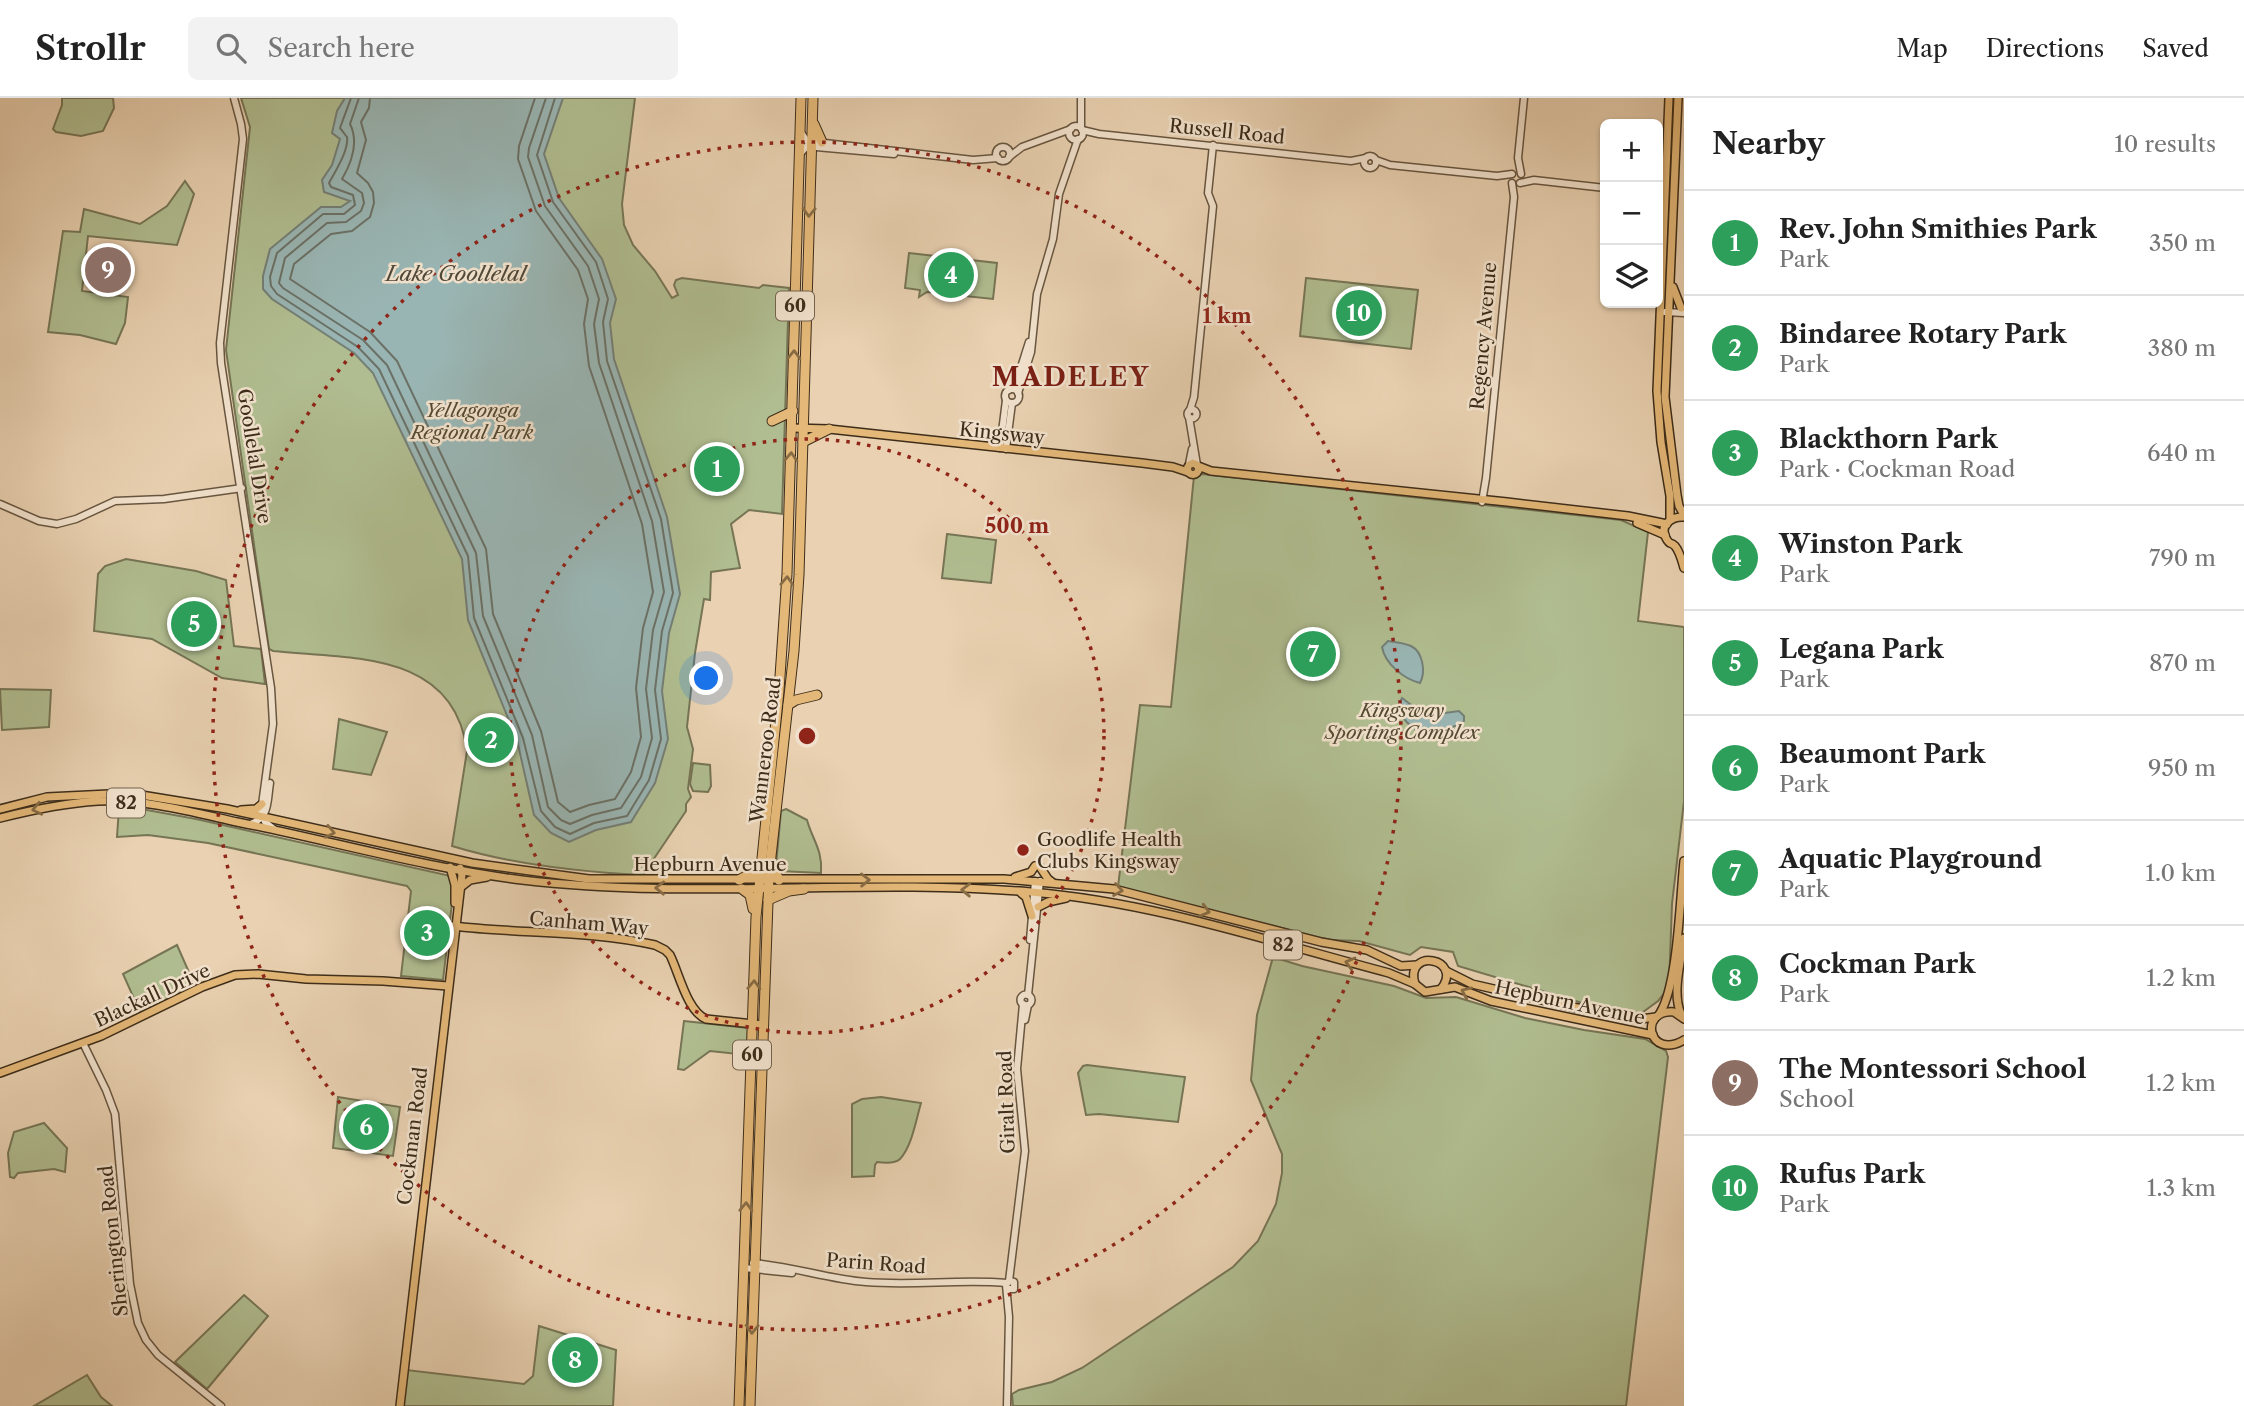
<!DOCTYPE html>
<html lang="en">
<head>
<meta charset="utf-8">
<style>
  :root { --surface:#fff; --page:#f2f2f2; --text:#222; --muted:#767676; --line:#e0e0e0; --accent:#2563eb }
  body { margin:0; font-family:"Libre Caslon Text",serif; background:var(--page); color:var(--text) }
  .controls { position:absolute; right:21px; top:21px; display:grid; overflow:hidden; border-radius:10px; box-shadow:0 2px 5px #0004 }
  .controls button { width:63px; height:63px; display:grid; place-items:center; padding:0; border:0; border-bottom:2px solid var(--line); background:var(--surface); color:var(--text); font:35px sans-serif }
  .you { position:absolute; left:707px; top:581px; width:24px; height:24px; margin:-18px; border:5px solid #fff; border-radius:50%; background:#1a73e8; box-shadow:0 0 0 10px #1a73e833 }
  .badge { display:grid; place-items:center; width:46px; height:46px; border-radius:50%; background:var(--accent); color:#fff; font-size:23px; font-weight:700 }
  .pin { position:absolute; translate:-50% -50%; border:4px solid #fff; box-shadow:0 2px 7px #0006 }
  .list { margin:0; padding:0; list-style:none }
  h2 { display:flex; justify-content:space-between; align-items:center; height:91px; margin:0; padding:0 28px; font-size:30px }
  h2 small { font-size:23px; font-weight:400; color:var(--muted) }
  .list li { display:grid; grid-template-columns:46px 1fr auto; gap:21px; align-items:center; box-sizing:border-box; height:105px; padding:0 28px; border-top:2px solid var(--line) }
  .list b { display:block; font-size:26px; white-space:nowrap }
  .list p { margin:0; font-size:23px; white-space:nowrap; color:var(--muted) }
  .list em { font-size:23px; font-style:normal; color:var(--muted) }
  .icon { flex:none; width:38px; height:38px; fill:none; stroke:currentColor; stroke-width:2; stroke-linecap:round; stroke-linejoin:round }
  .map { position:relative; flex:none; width:1684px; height:1308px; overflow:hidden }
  header { display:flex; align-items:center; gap:42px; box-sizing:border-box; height:98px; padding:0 35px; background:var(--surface); border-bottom:2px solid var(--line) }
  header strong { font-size:33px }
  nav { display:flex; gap:38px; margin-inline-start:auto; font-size:24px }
  .search { width:490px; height:63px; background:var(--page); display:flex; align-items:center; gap:18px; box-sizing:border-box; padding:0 24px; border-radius:10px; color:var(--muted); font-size:26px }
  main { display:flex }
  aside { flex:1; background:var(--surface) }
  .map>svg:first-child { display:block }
  .green { fill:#b0bd90; stroke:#767555; stroke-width:2 }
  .water { fill:#99b5b3; stroke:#747f76; stroke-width:2 }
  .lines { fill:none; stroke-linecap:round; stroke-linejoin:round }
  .shore { stroke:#6b7166; stroke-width:2 }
  .minor-casing { stroke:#685640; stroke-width:9 }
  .major-casing { stroke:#3d2d1a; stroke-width:10 }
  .highway-casing { stroke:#3d2d1a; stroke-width:11 }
  .minor { stroke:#f1e1cc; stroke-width:6 }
  .major { stroke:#e4b878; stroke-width:7 }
  .highway { stroke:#e4b878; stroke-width:9 }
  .oneway { stroke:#886c44 }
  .ring { fill:none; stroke:#8f2418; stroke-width:3.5; stroke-dasharray:3.5 7 }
  .poi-dot { fill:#8f2418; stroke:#f1e1cc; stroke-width:2.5 }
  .labels { text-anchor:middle; stroke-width:5; stroke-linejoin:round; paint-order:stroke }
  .shield { fill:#f1e1cc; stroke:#73634f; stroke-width:2 }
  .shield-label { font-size:18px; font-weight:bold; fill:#3d2d1a }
  .street-label { font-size:19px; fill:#3d2d1a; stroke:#f1e1cc }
  .park-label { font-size:19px; font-style:italic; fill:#544a32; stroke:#f1e1cc }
  .poi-label { font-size:19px; fill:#3d2d1a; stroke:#f1e1cc; text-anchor:start }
  .water-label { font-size:21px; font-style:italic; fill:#4f4839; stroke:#f1e1cc }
  .district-label { font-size:26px; font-weight:bold; letter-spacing:2px; fill:#7a1f14; stroke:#f1e1cc }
  .centre { fill:#8f2418; stroke:#f1e1cc; stroke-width:3.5 }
  .ring-label { font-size:21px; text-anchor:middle; font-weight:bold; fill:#8f2418; stroke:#f1e1cc; stroke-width:5; stroke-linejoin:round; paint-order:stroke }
</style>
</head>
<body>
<header>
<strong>Strollr</strong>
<div class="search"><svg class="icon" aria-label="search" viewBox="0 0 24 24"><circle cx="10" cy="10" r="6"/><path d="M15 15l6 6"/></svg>Search here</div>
<nav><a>Map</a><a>Directions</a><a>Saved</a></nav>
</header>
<main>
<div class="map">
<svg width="1684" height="1308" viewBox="0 0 1684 1308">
  <rect width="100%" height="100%" fill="#e9d1b1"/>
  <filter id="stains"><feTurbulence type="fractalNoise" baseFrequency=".00286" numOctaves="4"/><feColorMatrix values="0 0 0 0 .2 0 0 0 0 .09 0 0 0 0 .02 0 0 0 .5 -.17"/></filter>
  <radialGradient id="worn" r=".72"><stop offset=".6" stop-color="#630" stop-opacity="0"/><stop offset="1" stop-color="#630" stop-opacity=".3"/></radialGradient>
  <!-- green -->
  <g class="green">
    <polygon points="62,0 113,0 114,10 103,33 81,38 56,34 53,31 62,7"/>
    <path d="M241 0H635L622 106 624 127 633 147 655 173 672 200 678 197 674 187 676 182 682 180 759 190 763 187 789 190 782 416 749 412 731 426 740 470 711 474 710 502 704 501 695 555 687 629 693 651 688 691 691 699 686 706V713L643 777C578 774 514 767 452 748L467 653C454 552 350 561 273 553L269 551 226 252 250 29Z"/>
    <polygon points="185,83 194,96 177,147 88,138 82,193 128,199 125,225 116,246 80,237 48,234 63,133 80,134 84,111 140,126 167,108"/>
    <polygon points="909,155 997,165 993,201 927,194 919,199 920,192 905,190"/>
    <polygon points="1306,180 1418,192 1411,251 1300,238"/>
    <polygon points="1202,376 1621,422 1648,434 1638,523 1684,529 1684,703 1672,806 1669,889 1658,903 1639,917 1599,910 1458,868 1453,854 1421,849 1410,857 1359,843 1330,842 1118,789 1140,607 1171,609 1194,378"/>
    <polygon points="947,436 996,442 991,485 942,480"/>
    <polygon points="126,461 196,473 226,482 234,548 261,551 265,586 222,580 152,541 94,533 98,476 105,468"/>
    <polygon points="0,591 51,592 49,629 2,632"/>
    <polygon points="339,621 387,634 371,677 333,671"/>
    <polygon points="693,665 710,667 711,688 708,694 693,693 690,686"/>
    <polygon points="119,710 136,710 196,721 455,779 443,882 401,878 411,793 407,788 208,745 148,737 117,739"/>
    <path d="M786 711 807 722C812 741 823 752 821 775L779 773 776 768 781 713Z"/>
    <polygon points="177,847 195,888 140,914 123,876"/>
    <polygon points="1273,859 1302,868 1394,888 1426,900 1456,899 1525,920 1584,932 1645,941 1666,953 1668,959 1626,1308 1013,1308 1012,1296 1019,1292 1052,1284 1082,1270 1233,1169 1258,1143 1276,1106 1282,1075 1282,1056 1251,982 1257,917"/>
    <polygon points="684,923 748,930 747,957 710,953 684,972 678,971"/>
    <polygon points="1087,967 1185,979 1178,1024 1099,1016 1086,1017 1078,975 1083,968"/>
    <polygon points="338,999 400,1009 393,1058 333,1050"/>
    <path d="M881 999 921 1005C916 1022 912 1048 900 1061 895 1066 884 1065 877 1064L875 1067 874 1078 852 1079V1006L862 1001Z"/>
    <polygon points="44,1025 67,1050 65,1074 54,1071 18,1075 14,1080 10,1079 8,1055 14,1034"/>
    <polygon points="244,1197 268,1218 207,1291 175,1264"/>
    <polygon points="539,1228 616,1252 613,1308 403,1308 407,1272 524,1286 533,1278"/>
    <polygon points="87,1277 101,1299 112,1308 34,1308"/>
  </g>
  <!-- water -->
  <g class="water">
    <polygon points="345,0 563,0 544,56 559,100 602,161 616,201 610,225 614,261 667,419 680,496 669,535 662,593 668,641 655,685 631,724 596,732 569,744 551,735 534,717 517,642 468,522 462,461 373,275 354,255 272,201 263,191 263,178 270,151 321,109 341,109 350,103 324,94 322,82 332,67 340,41 332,35 337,13"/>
    <path d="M1388 543C1395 544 1405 545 1411 548 1423 554 1426 574 1420 585 1404 581 1385 566 1382 549Z"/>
    <path d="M1402 600 1418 612 1433 610 1445 615 1459 613 1464 618V623C1436 640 1414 642 1397 610Z"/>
  </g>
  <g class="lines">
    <!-- shore -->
    <g class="shore">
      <path d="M351 0 340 30C341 31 346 38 347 39 349 52 335 74 329 85L331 89 353 97 355 107 344 116H323L277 155 270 179 271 188 277 196 358 249 379 271 468 458 474 520 523 640 541 713 555 729 570 736 594 725 627 718 649 682 661 641 655 592 662 533 673 495 661 421 607 263 603 224 608 201 596 164 553 104 537 57 555 0"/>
      <path d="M359 0 350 26C359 44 352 64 342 81L362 95 364 105 361 113 346 124 327 125 285 160 279 185 283 190 363 242 387 267 476 455 483 518 532 637 548 709 561 722 570 726 592 717 621 710 641 679 652 640 646 591 653 532 664 494 652 423 599 265 594 226 599 201 588 168 545 108 528 59 529 50 546 0"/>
      <polyline points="370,0 369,10 361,24 366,42 357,75 368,85 373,94 374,105 370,119 352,133 331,136 294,166 290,181 370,234 397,263 486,451 493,516 541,633 558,704 570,714 589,707 615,701 631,674 641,639 636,590 643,530 653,494 642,426 589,268 584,226 588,201 578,172 536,113 518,61 519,48 535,0"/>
    </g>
    <defs>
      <g id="minor">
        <polyline points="234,0 241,26 243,41 220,245 221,265 271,590 273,626 261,714 265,724 274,731"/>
        <circle cx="1076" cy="35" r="7"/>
        <polyline points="1081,30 1081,0"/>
        <polyline points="1082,32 1099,36 1351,63 1366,60"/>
        <polyline points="800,33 806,42 816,49 894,56"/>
        <circle cx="1003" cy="56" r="7"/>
        <polyline points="799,57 807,48 816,44 973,62 998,60"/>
        <circle cx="1370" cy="64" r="6"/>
        <polyline points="1009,59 1022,49 1071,31"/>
        <polyline points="1376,62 1390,67 1497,78 1512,76"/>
        <polyline points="1521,76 1518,60 1524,0"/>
        <polyline points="1520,85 1534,82 1605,90"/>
        <polyline points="1665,214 1684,215"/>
        <circle cx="1012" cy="298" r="7"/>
        <polyline points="1009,292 1017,282 1029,244"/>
        <polyline points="1018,295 1031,254 1037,196 1053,141 1059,96 1078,41"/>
        <circle cx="1192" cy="316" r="4.5"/>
        <polyline points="1190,312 1194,299 1213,108 1208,95 1213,47"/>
        <polyline points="1189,319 1197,367"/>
        <polyline points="1000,350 1006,302"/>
        <polyline points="1006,351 1012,305"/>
        <polyline points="1189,366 1192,351"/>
        <polyline points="1482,404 1486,380 1514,99 1512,85"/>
        <polyline points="0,406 39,423 57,426 76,421 115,403 164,401 242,390"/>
        <path d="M250 726C270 720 267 703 270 685"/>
        <polyline points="1030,842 1035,783"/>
        <circle cx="1026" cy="902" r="5.5"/>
        <polyline points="1028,897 1040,783"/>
        <polyline points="1025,922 1028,907"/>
        <polyline points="83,945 106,992 115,1016 130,1186 138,1225 146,1242 158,1257 221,1308"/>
        <path d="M753 1165C791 1168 828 1181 866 1184 913 1188 960 1181 1007 1185"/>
        <polyline points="744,1170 792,1175"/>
        <polyline points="1009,1183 1025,1053 1017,971 1023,906"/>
        <polyline points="1007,1308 1009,1219 1006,1187 1009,1183 1014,1184 1014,1191 1008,1191"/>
      </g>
      <g id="major">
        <polyline points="1669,0 1657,293 1661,344 1670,398 1670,422"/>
        <polyline points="1678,0 1665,299 1677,397 1679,408 1684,417"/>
        <polyline points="1673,189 1681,210"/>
        <polyline points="792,330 829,331 1142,365 1173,369 1188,374"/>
        <circle cx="1193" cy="371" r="5.5"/>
        <polyline points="1198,368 1211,373 1507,404 1628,418 1667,426"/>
        <path d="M1684 419C1672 418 1659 427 1666 440 1670 448 1670 443 1675 448 1680 454 1682 463 1684 470"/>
        <polyline points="1637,425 1665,437"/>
        <polyline points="0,711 47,699 129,695 227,711 472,765 589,781 1004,781 1114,791 1321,844 1367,852 1401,868 1417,867"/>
        <polyline points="241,712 256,711 262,706"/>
        <path d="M0 720C32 712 64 705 98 703 144 701 192 714 237 724 332 743 426 770 522 782 691 802 862 780 1031 794 1153 804 1271 844 1389 875L1415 886 1425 894 1455 889 1491 903 1653 937"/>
        <polyline points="450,769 455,787 455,805"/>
        <polyline points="1040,769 1048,781 1052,784"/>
        <polyline points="1015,779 1031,774 1035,768"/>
        <polyline points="461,789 470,782 487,779"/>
        <polyline points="1021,795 1026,799 1032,818"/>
        <polyline points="1038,809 1048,804 1066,800"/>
        <path d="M453 828C520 836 589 832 655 847L665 852 670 857C679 875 687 913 706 921L763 927"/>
        <polyline points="1446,873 1472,886 1572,909 1641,921 1656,919"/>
        <path d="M1415 886C1404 849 1465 860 1441 891"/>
        <path d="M1660 915C1678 886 1680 800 1684 763"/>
        <path d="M1682 918C1671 897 1681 864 1684 840"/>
        <path d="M1684 921 1674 914C1638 911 1648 963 1684 942"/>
        <polyline points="0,975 101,938 202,889 235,877 258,876 306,881 383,883 448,888"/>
        <polyline points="400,1308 462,777 460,770"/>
      </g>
      <g id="highway">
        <polyline points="814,26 822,44"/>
        <polyline points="772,323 793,313"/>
        <polyline points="803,344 829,331"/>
        <polyline points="788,607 796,602 817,597"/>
        <polyline points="771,765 779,782"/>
        <polyline points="739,782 760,770"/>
        <polyline points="742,791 750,797 753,811"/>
        <polyline points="768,802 789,793 804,791"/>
        <polyline points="739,1308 756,819 779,593 787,476 801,0"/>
        <polyline points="750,1308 769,776 794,553 799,477 813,0"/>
      </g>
    </defs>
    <!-- minor casing -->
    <use href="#minor" class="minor-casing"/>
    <!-- major casing -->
    <use href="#major" class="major-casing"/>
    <!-- highway casing -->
    <use href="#highway" class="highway-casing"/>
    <!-- minor -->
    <use href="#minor" class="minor"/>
    <!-- major -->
    <use href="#major" class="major"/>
    <!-- highway -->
    <use href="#highway" class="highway"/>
  </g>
  <!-- one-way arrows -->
  <defs><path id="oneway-chevron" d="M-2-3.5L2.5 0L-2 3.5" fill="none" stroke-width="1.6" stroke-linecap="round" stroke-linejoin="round" transform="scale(1.75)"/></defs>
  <g class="oneway">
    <use href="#oneway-chevron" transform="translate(809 114) rotate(92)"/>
    <use href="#oneway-chevron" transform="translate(794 257) rotate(-89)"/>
    <use href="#oneway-chevron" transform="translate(791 359) rotate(-88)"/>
    <use href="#oneway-chevron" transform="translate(787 483) rotate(-88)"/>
    <use href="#oneway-chevron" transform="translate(37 711) rotate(168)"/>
    <use href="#oneway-chevron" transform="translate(330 734) rotate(12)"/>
    <use href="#oneway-chevron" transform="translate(865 782) rotate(-1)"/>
    <use href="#oneway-chevron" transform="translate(660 790) rotate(-179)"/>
    <use href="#oneway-chevron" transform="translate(966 792) rotate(-179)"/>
    <use href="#oneway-chevron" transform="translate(1118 792) rotate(9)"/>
    <use href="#oneway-chevron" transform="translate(1205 813) rotate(15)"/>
    <use href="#oneway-chevron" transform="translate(1350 865) rotate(-165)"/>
    <use href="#oneway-chevron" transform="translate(754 887) rotate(-88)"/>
    <use href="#oneway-chevron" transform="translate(1466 894) rotate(-156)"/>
    <use href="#oneway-chevron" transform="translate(746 1109) rotate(-88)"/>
    <use href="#oneway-chevron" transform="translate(752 1231) rotate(92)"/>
  </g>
  <!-- distance rings -->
  <g class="ring">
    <circle cx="807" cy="638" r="297"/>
    <circle cx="807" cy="638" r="594"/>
  </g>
  <!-- markers -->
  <circle class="poi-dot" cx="1023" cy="752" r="7"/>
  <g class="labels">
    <!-- shield labels -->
    <g class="shield">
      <rect x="776" y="193.5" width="38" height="29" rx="5"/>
      <rect x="107" y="690.5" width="38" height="29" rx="5"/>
      <rect x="1264" y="832.5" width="38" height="29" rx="5"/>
      <rect x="733" y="942.5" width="38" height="29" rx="5"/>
    </g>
    <g class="shield-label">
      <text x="795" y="214">60</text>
      <text x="126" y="711">82</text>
      <text x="1283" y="853">82</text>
      <text x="752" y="963">60</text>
    </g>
    <!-- street labels -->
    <g class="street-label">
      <text transform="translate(1227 33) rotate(6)" y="7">Russell Road</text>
      <text transform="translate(1483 238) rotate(-85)" y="7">Regency Avenue</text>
      <text transform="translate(1002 335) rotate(6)" y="7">Kingsway</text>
      <text transform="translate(255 358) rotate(81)" y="7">Goollelal Drive</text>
      <text transform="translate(765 652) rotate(-83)" y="7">Wanneroo Road</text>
      <text x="710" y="773">Hepburn Avenue</text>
      <text transform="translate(589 825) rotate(5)" y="7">Canham Way</text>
      <text transform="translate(152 897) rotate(-25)" y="7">Blackall Drive</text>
      <text transform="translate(1570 904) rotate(12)" y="7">Hepburn Avenue</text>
      <text transform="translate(1006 1004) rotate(-92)" y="7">Giralt Road</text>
      <text transform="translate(412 1038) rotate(-83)" y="7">Cockman Road</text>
      <text transform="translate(113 1143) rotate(-96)" y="7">Sherington Road</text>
      <text transform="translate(876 1165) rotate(4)" y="7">Parin Road</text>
    </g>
    <!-- park labels -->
    <g class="park-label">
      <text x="472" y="319">Yellagonga<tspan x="472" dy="22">Regional Park</tspan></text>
      <text x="1402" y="619">Kingsway<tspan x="1402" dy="22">Sporting Complex</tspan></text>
    </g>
    <!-- poi labels -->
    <g class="poi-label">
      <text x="1037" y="748">Goodlife Health<tspan x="1037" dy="22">Clubs Kingsway</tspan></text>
    </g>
    <!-- water labels -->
    <g class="water-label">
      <text x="456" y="183">Lake Goollelal</text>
    </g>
    <!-- district labels -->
    <g class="district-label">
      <text x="1071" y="288">MADELEY</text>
    </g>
  </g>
  <circle cx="807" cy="638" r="10" class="centre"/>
  <g class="ring-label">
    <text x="1227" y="225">1 km</text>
    <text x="1017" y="435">500 m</text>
  </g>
  <rect width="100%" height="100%" filter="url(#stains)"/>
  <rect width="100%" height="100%" fill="url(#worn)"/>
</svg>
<div class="controls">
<button>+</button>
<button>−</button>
<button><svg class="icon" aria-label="layers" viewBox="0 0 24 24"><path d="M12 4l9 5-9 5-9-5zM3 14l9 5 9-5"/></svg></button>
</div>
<div class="you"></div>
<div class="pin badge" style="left:717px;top:371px;background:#2e9e5b">1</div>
<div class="pin badge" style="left:491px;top:642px;background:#2e9e5b">2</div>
<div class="pin badge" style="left:427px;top:835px;background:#2e9e5b">3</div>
<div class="pin badge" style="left:951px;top:177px;background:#2e9e5b">4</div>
<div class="pin badge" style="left:194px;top:526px;background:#2e9e5b">5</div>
<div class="pin badge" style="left:366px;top:1029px;background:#2e9e5b">6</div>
<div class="pin badge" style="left:1313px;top:556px;background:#2e9e5b">7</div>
<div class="pin badge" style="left:575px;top:1262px;background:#2e9e5b">8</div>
<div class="pin badge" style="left:108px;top:172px;background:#8d6e63">9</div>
<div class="pin badge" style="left:1359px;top:215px;background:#2e9e5b">10</div>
</div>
<aside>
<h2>Nearby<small>10 results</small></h2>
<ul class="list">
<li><span class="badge" style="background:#2e9e5b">1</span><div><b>Rev. John Smithies Park</b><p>Park</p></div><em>350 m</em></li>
<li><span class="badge" style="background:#2e9e5b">2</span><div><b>Bindaree Rotary Park</b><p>Park</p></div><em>380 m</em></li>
<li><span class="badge" style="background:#2e9e5b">3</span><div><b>Blackthorn Park</b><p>Park · Cockman Road</p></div><em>640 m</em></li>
<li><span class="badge" style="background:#2e9e5b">4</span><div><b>Winston Park</b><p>Park</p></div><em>790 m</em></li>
<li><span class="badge" style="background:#2e9e5b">5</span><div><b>Legana Park</b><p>Park</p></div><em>870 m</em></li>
<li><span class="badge" style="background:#2e9e5b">6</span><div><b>Beaumont Park</b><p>Park</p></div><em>950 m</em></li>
<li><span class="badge" style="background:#2e9e5b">7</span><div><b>Aquatic Playground</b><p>Park</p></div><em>1.0 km</em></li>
<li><span class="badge" style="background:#2e9e5b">8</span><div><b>Cockman Park</b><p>Park</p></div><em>1.2 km</em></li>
<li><span class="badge" style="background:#8d6e63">9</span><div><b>The Montessori School</b><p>School</p></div><em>1.2 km</em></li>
<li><span class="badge" style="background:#2e9e5b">10</span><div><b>Rufus Park</b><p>Park</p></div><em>1.3 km</em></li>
</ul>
</aside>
</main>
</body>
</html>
